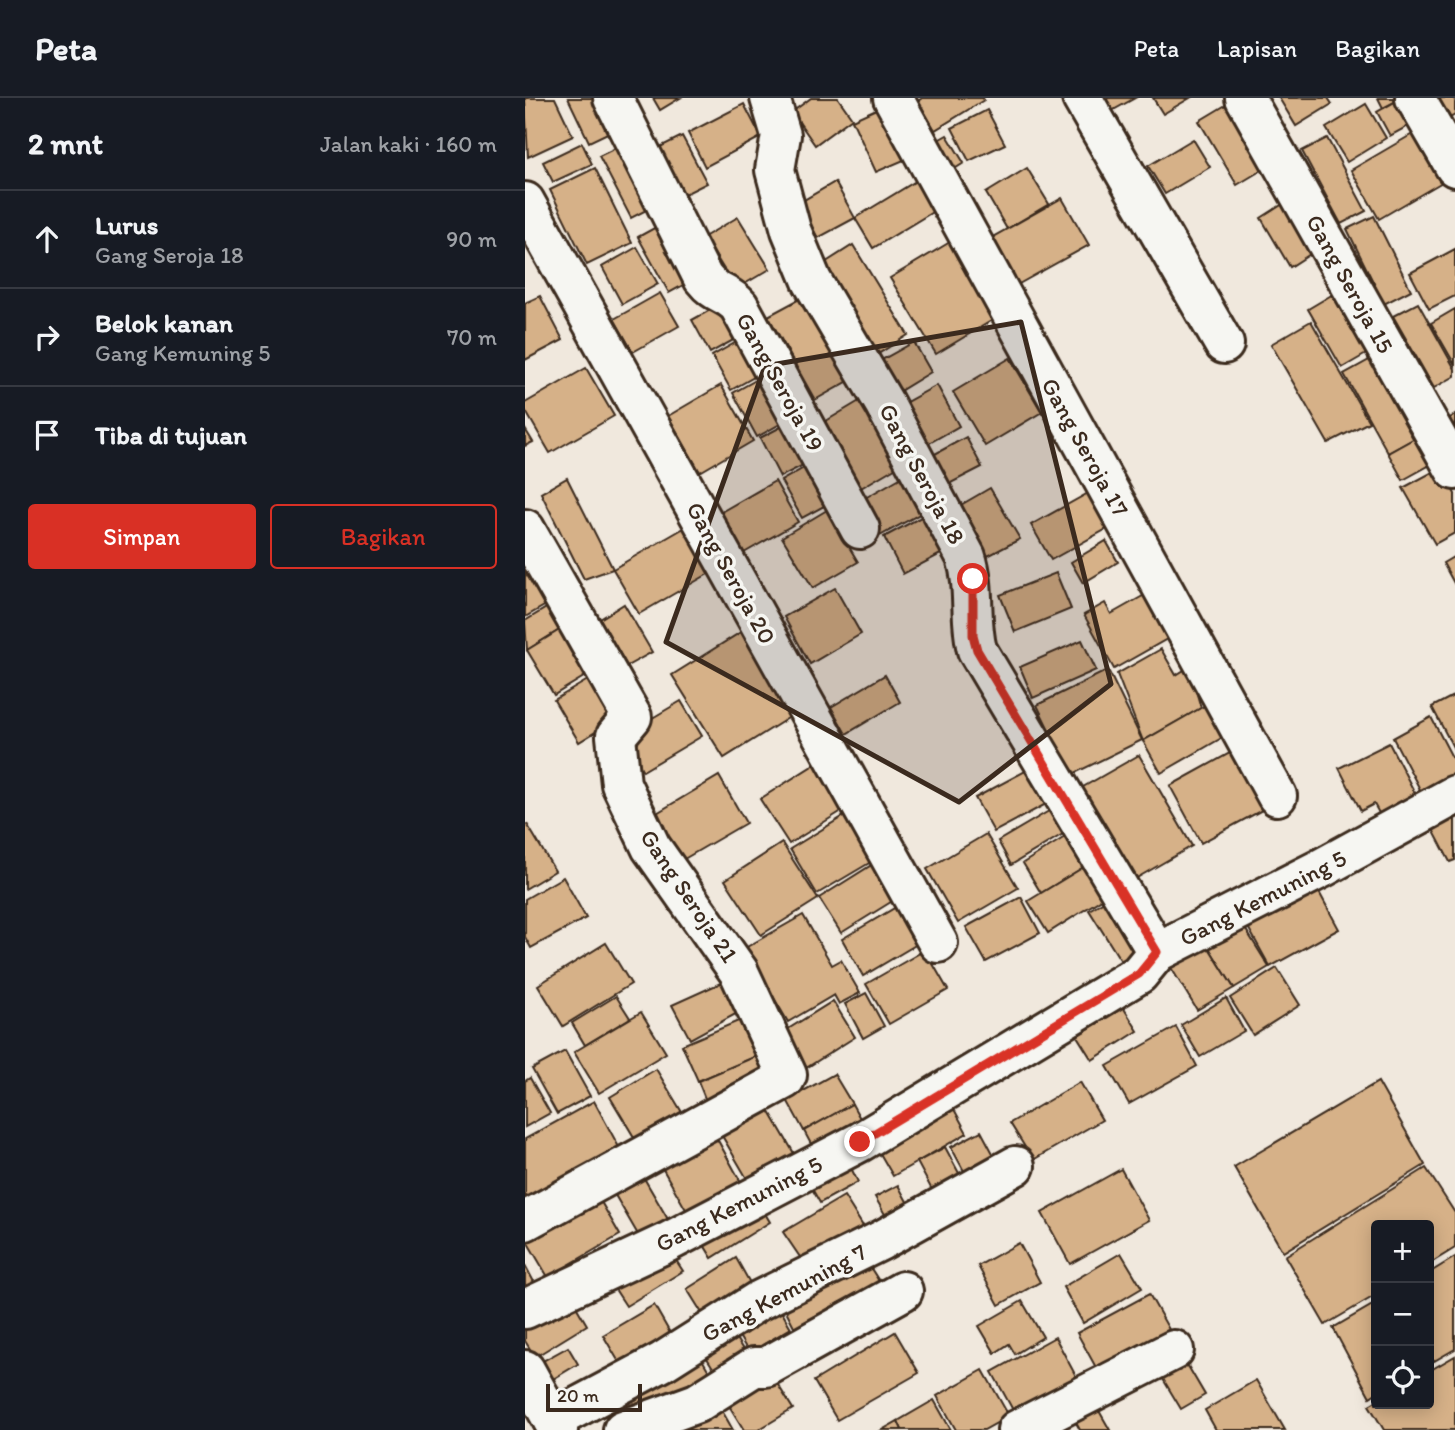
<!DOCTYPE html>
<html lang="id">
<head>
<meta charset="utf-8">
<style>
  :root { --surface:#171b24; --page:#20242c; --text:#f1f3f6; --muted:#9ea1a6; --line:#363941; --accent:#d93025 }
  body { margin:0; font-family:Itim,sans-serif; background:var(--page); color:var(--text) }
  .controls { position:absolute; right:21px; bottom:21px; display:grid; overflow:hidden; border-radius:7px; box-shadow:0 4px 18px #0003 }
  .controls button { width:63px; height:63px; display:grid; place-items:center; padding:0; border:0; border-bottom:2px solid var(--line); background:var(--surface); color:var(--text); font:35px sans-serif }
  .scale { position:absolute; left:21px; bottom:18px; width:96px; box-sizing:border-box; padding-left:7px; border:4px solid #3b2a1e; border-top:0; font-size:19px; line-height:24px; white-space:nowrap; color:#3b2a1e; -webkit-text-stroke:5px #f6f6f2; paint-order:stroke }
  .stop { position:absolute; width:21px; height:21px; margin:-16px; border:5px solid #d93025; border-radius:50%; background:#fff }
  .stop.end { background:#d93025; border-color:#fff; box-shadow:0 2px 7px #0008 }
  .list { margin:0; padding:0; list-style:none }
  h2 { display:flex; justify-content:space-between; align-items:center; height:91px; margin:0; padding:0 28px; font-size:30px }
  h2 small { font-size:23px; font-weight:400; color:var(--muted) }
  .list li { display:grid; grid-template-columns:46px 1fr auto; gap:21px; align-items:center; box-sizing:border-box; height:98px; padding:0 28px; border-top:2px solid var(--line) }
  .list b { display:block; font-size:26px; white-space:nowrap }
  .list p { margin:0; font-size:23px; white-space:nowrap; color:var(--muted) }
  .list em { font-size:23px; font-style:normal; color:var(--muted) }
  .actions { display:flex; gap:14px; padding:21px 28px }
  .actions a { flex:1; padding:16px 0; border:2px solid var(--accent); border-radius:7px; text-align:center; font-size:24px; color:var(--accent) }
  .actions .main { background:var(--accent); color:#fff }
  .icon { flex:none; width:38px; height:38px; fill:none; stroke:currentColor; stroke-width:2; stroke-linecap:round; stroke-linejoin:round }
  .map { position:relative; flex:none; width:930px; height:1332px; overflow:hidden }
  header { display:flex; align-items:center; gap:42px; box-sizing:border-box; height:98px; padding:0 35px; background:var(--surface); border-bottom:2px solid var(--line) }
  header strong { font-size:33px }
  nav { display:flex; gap:38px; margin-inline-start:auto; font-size:24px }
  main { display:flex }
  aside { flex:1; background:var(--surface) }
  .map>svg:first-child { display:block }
  .building { fill:#d6b188; stroke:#3b2a1e; stroke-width:2 }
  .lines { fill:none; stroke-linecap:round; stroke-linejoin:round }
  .minor-casing { stroke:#3b2a1e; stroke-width:44 }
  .minor { stroke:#f6f6f2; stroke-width:38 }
  .route { stroke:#d93025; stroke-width:9 }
  .marked { fill:#3b2a1e; fill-opacity:0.2; stroke:#3b2a1e; stroke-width:5; stroke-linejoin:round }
  .labels { text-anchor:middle; stroke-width:7; stroke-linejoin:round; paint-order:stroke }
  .street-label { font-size:24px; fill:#3b2a1e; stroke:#f6f6f2 }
</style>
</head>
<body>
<header>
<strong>Peta</strong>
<nav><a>Peta</a><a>Lapisan</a><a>Bagikan</a></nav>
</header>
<main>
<aside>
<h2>2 mnt<small>Jalan kaki · 160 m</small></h2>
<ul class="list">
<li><svg class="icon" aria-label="ahead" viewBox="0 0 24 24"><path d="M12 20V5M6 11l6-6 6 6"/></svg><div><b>Lurus</b><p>Gang Seroja 18</p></div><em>90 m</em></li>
<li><svg class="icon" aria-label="right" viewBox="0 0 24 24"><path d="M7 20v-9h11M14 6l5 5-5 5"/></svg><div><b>Belok kanan</b><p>Gang Kemuning 5</p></div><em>70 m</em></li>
<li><svg class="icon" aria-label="arrive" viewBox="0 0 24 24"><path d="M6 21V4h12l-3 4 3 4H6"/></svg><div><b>Tiba di tujuan</b></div></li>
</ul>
<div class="actions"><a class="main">Simpan</a><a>Bagikan</a></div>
</aside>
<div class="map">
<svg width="930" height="1332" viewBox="0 0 930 1332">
  <rect width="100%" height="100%" fill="#f0e8dd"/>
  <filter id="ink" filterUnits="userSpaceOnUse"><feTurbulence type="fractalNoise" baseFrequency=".0143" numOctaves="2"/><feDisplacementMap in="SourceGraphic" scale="14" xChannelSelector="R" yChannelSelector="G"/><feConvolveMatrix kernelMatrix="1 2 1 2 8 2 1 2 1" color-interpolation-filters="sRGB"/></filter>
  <g filter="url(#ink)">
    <!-- building -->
    <g class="building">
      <polygon points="0,0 30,0 48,38 3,59"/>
      <polygon points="43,0 76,0 91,31 64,44"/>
      <polygon points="128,0 155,0 135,12"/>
      <polygon points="286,0 313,0 327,20 290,47 267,14"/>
      <polygon points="397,0 458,0 459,2 410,32 393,3"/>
      <polygon points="563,0 610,0 574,20"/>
      <polygon points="628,0 665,0 638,16"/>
      <polygon points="754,0 803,0 807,6 771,28"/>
      <polygon points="853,0 877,0 858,10"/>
      <polygon points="877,0 896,21 865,38 852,14"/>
      <polygon points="905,0 930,0 930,17 918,24"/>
      <polygon points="709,2 747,66 712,87 674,23"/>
      <polygon points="219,6 236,39 180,69 163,35"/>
      <polygon points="362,6 386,59 351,74 327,22"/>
      <polygon points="841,6 861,40 822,64 801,30"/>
      <polygon points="462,12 480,46 444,63 427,30"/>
      <polygon points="891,34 919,83 854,121 826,72"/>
      <polygon points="422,37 439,65 423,75 406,46"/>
      <polygon points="157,38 182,85 150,101 125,54"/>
      <polygon points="802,40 841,113 816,126 777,53"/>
      <polygon points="668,41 685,69 640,96 623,68"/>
      <polygon points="103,44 135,105 106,120 74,58"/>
      <polygon points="57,45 67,66 28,84 18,64"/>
      <polygon points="70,70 107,145 62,167 25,92"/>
      <polygon points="502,70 524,106 482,131 461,95"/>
      <polygon points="401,77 419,107 348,150 330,120"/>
      <polygon points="310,84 330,120 293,140 274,105"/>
      <polygon points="537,100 564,147 492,187 466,140"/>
      <polygon points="761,104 790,153 765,169 736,120"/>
      <polygon points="849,118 886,192 859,206 822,131"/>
      <polygon points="213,119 245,171 211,191 179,139"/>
      <polygon points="142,123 173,179 144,195 113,139"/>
      <polygon points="430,141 476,217 411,256 365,180"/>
      <polygon points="328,147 383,237 353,256 298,166"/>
      <polygon points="112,149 133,186 97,206 77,169"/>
      <polygon points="930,151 930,198 904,211 885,175"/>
      <polygon points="820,189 855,248 817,270 783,211"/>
      <polygon points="135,195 154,228 108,254 89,221"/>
      <polygon points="15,198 38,242 0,262 0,205"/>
      <polygon points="280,198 327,281 290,302 243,218"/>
      <polygon points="205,201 223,234 185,255 167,222"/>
      <polygon points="893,205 930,271 930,278 909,290 868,218"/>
      <polygon points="930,211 930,267 906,225"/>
      <polygon points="786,223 844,324 803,345 746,246"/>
      <polygon points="224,237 243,271 206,292 187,258"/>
      <polygon points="389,244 406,274 373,294 355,263"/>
      <polygon points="855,256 899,335 863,355 819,276"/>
      <polygon points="485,260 517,314 460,348 428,294"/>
      <polygon points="61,270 89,318 25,355 0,312 0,305"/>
      <polygon points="245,274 269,318 232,339 208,295"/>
      <polygon points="196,287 228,343 175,374 143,318"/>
      <polygon points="412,287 434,328 401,347 378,306"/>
      <polygon points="341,299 380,364 324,397 286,332"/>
      <polygon points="930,317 930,333 923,321"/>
      <polygon points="271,321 292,360 255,379 235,340"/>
      <polygon points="0,331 8,344 0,348"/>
      <polygon points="899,335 914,362 878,382 863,355"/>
      <polygon points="441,339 457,369 424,386 408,357"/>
      <polygon points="293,362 314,400 277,420 256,383"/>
      <polygon points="915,370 930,396 930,435 910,446 878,390"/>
      <polygon points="389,372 409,408 353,439 333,404"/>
      <polygon points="42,380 88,471 59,481 16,395"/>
      <polygon points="250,383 273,424 219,455 196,414"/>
      <polygon points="574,389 594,424 526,462 506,427"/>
      <polygon points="465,390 495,441 463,458 434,408"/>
      <polygon points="302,412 333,464 288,490 257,439"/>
      <polygon points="409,412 429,449 378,476 359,439"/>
      <polygon points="159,430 185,475 114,516 88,471"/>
      <polygon points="581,443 593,464 558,485 546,464"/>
      <polygon points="930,458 930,487 918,465"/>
      <polygon points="0,463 28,503 0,519"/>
      <polygon points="531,475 546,511 490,534 475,497"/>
      <polygon points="310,490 336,536 285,566 259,519"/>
      <polygon points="632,490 656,533 589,571 559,517 580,505 586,516"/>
      <polygon points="28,506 41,528 2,552 0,523"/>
      <polygon points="99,506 127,554 102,568 75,521"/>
      <polygon points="41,528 67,574 29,597 2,552"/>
      <polygon points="216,534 268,617 199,660 147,577"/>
      <polygon points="557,542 571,572 508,600 495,569"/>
      <polygon points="636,551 651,577 664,569 676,610 618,643 592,576"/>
      <polygon points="583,572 617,642 546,677 512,607"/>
      <polygon points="360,577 375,604 321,636 306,609"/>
      <polygon points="68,579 93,620 54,644 29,602"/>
      <polygon points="930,597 930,653 907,609"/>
      <polygon points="156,603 177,638 118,673 97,638"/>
      <polygon points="688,603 707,634 636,675 618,643"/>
      <polygon points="906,619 930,665 930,685 900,701 868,640"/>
      <polygon points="864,645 892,699 855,717 849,706 836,713 814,670"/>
      <polygon points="721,646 752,704 676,745 645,688"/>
      <polygon points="614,657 667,748 598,788 544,697"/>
      <polygon points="517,664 536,698 469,734 450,700"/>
      <polygon points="292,665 320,711 264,746 235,701"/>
      <polygon points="194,678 221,725 147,768 120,722"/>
      <polygon points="529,710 543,733 486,767 473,743"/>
      <polygon points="930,711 930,762 925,764 904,724"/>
      <polygon points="324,715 351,761 292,796 265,751"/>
      <polygon points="2,726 30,773 0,791 0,727"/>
      <polygon points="548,734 567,764 516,795 498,765"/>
      <polygon points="461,736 493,790 433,825 402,771"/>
      <polygon points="257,745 293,801 236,837 200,782"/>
      <polygon points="353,763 374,799 316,835 294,800"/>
      <polygon points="567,764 586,795 523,835 503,803"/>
      <polygon points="38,779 61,820 6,850 0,839 0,801"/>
      <polygon points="788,783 814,831 745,869 719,822"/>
      <polygon points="589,797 621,847 601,871 564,812"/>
      <polygon points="496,799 515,835 461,864 441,829"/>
      <polygon points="378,805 399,842 338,878 317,841"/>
      <polygon points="278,817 307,867 316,862 335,895 314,906 309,897 263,924 220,850"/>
      <polygon points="716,824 744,869 709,890 681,845"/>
      <polygon points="81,845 106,886 38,928 13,887"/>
      <polygon points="681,845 709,890 672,912 645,868"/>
      <polygon points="400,852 423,892 364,926 341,886"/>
      <polygon points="752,870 775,907 728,937 705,900"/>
      <polygon points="211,878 227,907 165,941 147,907"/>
      <polygon points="341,895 359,928 338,940 320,906"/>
      <polygon points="91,898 105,920 60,947 47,925"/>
      <polygon points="701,900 719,933 675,959 656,927"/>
      <polygon points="308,903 330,939 278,972 255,936"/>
      <polygon points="598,909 613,933 567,962 552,938"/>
      <polygon points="116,914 141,955 74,995 49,954"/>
      <polygon points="225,918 241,954 173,983 157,947"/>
      <polygon points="651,929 672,968 604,1006 582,968"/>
      <polygon points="40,953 65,998 32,1016 7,971"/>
      <polygon points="241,954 253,984 185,1013 173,983"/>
      <polygon points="131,971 161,1021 115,1049 85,999"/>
      <polygon points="309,976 327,1006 279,1033 262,1002"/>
      <polygon points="5,980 25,1015 0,1029 0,983"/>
      <polygon points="555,984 577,1022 508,1062 485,1025"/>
      <polygon points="853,984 900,1067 758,1154 709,1069"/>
      <polygon points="235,997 270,1057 224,1084 189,1024"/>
      <polygon points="424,1002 442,1035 368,1078 349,1045"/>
      <polygon points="69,1003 95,1051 0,1103 0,1041"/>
      <polygon points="327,1006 342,1033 294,1061 279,1033"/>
      <polygon points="185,1028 217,1086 164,1117 131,1059"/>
      <polygon points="456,1033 477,1072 447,1088 426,1049"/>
      <polygon points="420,1049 443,1092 415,1107 392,1064"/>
      <polygon points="320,1058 333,1084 295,1105 281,1080"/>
      <polygon points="112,1068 148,1130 119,1147 83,1085"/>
      <polygon points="901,1070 930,1115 930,1150 904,1166 904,1127 851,1127 851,1197 800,1227 760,1158"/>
      <polygon points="596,1071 624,1122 545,1166 517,1115"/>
      <polygon points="373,1087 392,1122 370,1134 350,1099"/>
      <polygon points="68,1090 95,1137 23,1179 0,1140"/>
      <polygon points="319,1098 341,1133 281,1168 258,1134"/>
      <polygon points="232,1102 245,1124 187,1160 173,1137"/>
      <polygon points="494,1145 515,1184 474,1207 453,1168"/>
      <polygon points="143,1150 158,1173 101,1208 86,1185"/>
      <polygon points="596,1155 617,1190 558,1225 538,1189"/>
      <polygon points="338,1158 359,1191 275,1240 256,1203"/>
      <polygon points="930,1159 930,1251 904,1266 904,1175"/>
      <polygon points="211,1160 229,1192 180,1220 162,1191"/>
      <polygon points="0,1167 17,1199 0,1209"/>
      <polygon points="624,1196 646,1235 574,1275 552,1235"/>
      <polygon points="45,1198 62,1227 10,1259 0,1243 0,1224"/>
      <polygon points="248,1199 266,1230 224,1255 205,1223"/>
      <polygon points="497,1203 518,1239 490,1256 484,1246 470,1255 454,1228"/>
      <polygon points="851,1205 851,1295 845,1299 808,1230"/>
      <polygon points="129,1207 149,1242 98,1271 78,1237"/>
      <polygon points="202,1226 220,1255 190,1273 172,1244"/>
      <polygon points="370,1234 394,1275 312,1322 289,1283"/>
      <polygon points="530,1239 552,1280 489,1314 467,1274"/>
      <polygon points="43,1249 53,1266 28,1281 18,1263"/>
      <polygon points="170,1249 185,1275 102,1319 88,1293"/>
      <polygon points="653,1251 680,1297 656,1311 629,1266"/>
      <polygon points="930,1258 930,1332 859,1332 844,1307 851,1303 851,1306 904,1306 904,1273"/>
      <polygon points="458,1272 484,1318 459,1332 431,1332 412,1298"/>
      <polygon points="245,1274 268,1311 233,1332 219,1332 200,1301"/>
      <polygon points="731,1282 760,1332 691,1332 680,1312"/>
      <polygon points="565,1297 585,1332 555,1332 543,1310"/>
      <polygon points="191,1302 208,1332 138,1332"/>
      <polygon points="409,1302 426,1332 377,1332 373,1323"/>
      <polygon points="373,1323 377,1332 357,1332"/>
    </g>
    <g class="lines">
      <defs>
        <g id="minor">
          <path d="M88 0 178 180C192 198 202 194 214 208L335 431"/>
          <path d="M245 0 256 37 250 72 266 132 287 183 359 305 441 459C451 490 444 521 452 552L632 854"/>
          <polyline points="368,0 752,698"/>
          <polyline points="557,0 699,246"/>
          <polyline points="720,0 930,372"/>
          <polyline points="890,0 930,69"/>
          <polyline points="0,104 413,845"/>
          <polyline points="0,431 107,619 91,638 96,686 126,749 214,874 262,977 260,981 0,1123"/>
          <polyline points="0,1211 143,1144 335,1044 614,876 632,854 795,771 930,697"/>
          <polyline points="0,1272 33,1332"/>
          <polyline points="28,1322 137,1264 233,1203 355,1143 490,1068"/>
          <polyline points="98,1332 172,1305 229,1269 241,1269 378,1193"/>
          <polyline points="492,1332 649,1252"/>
        </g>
      </defs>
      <!-- minor casing -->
      <use href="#minor" class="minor-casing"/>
      <!-- minor -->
      <use href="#minor" class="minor"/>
    </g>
  </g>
  <g class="lines" filter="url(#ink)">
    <!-- route -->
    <polyline class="route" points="335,1044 614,876 632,854 452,552 448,537 448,481"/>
  </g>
  <!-- marked area -->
  <path class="marked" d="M496 224 586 586 434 704 141 544 240 268Z"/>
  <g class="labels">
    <!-- street labels -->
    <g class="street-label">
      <text transform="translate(825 186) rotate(61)" y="8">Gang Seroja 15</text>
      <text transform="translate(255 284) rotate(61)" y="8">Gang Seroja 19</text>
      <text transform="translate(560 349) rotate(61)" y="8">Gang Seroja 17</text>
      <text transform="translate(397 376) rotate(62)" y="8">Gang Seroja 18</text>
      <text transform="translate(206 475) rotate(61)" y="8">Gang Seroja 20</text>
      <text transform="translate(164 798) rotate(56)" y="8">Gang Seroja 21</text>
      <text transform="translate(738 800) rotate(-27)" y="8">Gang Kemuning 5</text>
      <text transform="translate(214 1106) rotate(-27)" y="8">Gang Kemuning 5</text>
      <text transform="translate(259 1195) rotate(-28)" y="8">Gang Kemuning 7</text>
    </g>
  </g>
</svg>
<div class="controls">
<button>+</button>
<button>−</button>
<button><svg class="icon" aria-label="locate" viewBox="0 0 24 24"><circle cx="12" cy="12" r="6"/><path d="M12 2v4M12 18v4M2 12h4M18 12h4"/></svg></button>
</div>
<div class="scale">20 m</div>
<div class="stop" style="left:448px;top:481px"></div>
<div class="stop end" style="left:335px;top:1044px"></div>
</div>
</main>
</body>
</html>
